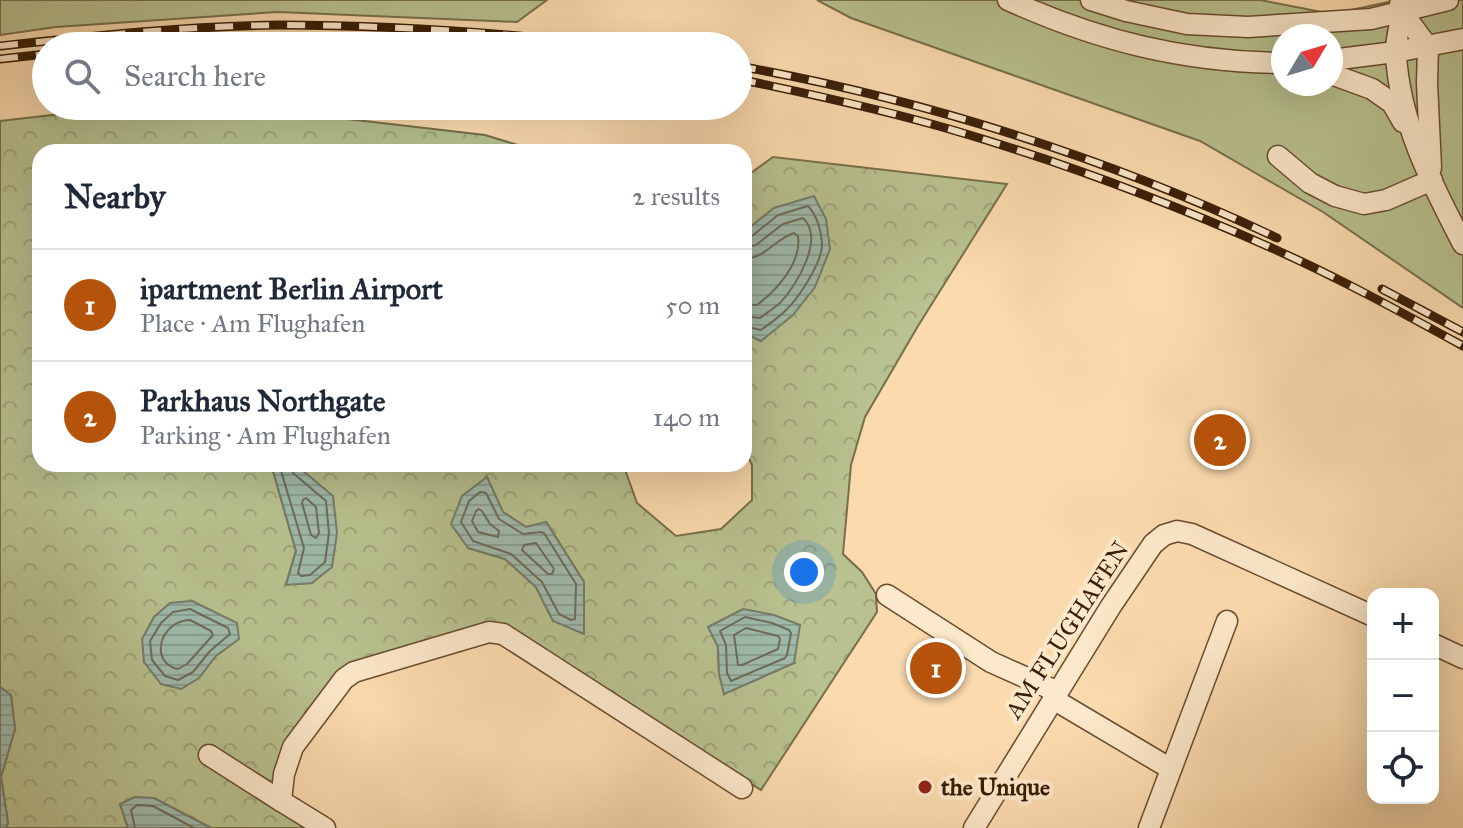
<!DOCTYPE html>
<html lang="en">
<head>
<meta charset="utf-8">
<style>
  :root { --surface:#fff; --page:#f6f6f7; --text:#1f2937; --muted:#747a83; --line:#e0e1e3; --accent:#b45309 }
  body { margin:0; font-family:"IM FELL Great Primer",serif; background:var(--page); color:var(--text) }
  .controls { position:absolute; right:24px; bottom:24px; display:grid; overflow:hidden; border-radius:16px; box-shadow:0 8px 32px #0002 }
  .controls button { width:72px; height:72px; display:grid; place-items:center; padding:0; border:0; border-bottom:2px solid var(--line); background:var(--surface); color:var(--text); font:40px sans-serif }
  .compass { position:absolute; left:1271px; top:24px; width:72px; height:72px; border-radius:50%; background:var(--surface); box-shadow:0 8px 32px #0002; rotate:52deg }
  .you { position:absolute; left:804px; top:572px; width:28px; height:28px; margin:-20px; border:6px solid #fff; border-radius:50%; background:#1a73e8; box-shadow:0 0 0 12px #1a73e833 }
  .badge { display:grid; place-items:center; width:52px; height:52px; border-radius:50%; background:var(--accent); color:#fff; font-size:26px; font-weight:700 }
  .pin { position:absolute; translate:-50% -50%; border:4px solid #fff; box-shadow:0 2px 8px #0006 }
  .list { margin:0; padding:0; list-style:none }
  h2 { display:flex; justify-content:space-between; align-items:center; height:104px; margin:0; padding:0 32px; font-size:34px }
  h2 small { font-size:26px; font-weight:400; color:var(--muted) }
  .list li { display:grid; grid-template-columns:52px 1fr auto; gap:24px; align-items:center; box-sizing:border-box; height:112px; padding:0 32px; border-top:2px solid var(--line) }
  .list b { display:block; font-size:30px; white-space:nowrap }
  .list p { margin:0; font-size:26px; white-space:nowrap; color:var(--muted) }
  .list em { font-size:26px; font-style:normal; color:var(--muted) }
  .icon { flex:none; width:44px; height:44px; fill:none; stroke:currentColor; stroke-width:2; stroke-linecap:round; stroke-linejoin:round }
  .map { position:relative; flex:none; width:1463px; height:828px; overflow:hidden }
  .search { position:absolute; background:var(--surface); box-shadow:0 8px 32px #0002; left:32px; top:32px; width:720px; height:88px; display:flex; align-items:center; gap:20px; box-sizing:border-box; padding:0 28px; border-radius:44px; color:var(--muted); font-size:30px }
  .panel { position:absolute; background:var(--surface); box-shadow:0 8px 32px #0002; left:32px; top:144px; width:720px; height:328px; border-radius:24px }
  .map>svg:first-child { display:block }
  .grass { fill:#b8c18f; stroke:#786f4a; stroke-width:2; fill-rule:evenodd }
  .forest { fill:url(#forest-crowns); stroke:#786f4a; stroke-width:2; fill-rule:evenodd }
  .water { fill:url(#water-rules); stroke:#767c6a; stroke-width:2 }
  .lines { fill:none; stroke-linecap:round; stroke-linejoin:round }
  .shore { stroke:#6c6c59; stroke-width:2 }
  .minor-casing { stroke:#6a4c2f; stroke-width:23 }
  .minor { stroke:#fce8ca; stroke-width:20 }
  .rail-casing { stroke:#391d05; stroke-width:9 }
  .rail { stroke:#fce8ca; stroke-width:6; stroke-dasharray:18; stroke-linecap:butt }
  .poi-dot { fill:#8f2418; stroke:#fce8ca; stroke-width:3 }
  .labels { text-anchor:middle; stroke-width:8; stroke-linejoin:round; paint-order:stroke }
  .street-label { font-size:24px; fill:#391d05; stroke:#fce8ca }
  .poi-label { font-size:24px; font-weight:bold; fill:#391d05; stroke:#fce8ca; text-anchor:start }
</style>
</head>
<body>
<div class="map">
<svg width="1463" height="828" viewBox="0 0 1463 828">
  <defs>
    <pattern id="forest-crowns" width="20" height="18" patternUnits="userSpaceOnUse" patternTransform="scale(2)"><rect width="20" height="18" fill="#b8c18f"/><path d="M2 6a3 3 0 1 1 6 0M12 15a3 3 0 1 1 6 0" fill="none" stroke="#9fa57a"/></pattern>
    <pattern id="water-rules" width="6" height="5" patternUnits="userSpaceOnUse" patternTransform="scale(2)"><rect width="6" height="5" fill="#9fbbad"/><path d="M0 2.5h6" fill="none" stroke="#8aa093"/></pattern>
  </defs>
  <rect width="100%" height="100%" fill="#fbdbae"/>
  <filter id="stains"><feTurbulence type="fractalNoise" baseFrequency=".0025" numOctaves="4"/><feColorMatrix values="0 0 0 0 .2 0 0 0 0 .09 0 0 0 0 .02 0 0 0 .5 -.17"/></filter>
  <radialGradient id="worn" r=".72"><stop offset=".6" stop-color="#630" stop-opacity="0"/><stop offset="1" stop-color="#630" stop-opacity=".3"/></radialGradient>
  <!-- grass -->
  <g class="grass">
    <polygon points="0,0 547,0 517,22 278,12 56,27 0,35"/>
    <path d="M817 0H1260L1332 14 1398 0H1463V308L1323 212 1200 141 851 18ZM1283 36H1331V84H1283Z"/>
  </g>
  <!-- forest -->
  <path class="forest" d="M130 106H202L295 117H330L485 135 541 152H40V464H271L296 551 286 584 312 583 308 476 295 464H623L637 503 676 536 721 529 752 500V465L744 448V333L761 341 774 208 744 232V178L773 157 1007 184 918 326 865 417 851 465 843 554 862 572 876 594 877 612 761 790 530 642 492 623 451 633 372 658 294 734 275 807 310 828H211L154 798 120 804 128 828H6L8 823 1 777 15 729 11 695 0 687V121ZM487 478 503 512 526 527 547 523 584 582 553 621 536 587 505 559 468 548ZM718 647 794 663 725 693 719 674Z"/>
  <!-- water -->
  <g class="water">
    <polygon points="814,196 826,219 830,249 815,287 793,315 761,341 744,333 744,232 774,208"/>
    <polygon points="271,464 295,464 333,496 337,533 332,567 312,583 286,585 296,551"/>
    <polygon points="487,477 503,512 526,527 546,522 584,582 584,634 553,621 536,587 505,559 468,548 451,524 462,496"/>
    <polygon points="192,601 237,623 239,639 216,656 199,678 181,689 161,684 144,662 142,639 154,617 170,603"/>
    <polygon points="743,609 774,615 800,625 794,663 724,694 719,674 718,647 708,627"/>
    <polygon points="0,687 11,695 15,729 1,777 8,823 6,828 0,828"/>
    <polygon points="135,797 154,798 211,828 128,828 120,804"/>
  </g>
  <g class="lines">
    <!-- shore -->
    <g class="shore">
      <path d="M744 237 752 236 778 215 808 206C817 215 822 233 822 246 821 264 798 299 785 311 778 318 769 324 761 330L744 326"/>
      <path d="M744 247 756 245 783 224 803 218C825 238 797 285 780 303 774 308 767 313 760 318L744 316"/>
      <path d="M744 259C766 258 775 239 794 233L798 236C802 262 777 290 757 305L744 304"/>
      <polyline points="279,464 304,548 298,573 301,576 310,575 325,562 329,533 326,501 293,473 290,464"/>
      <polygon points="480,492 486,493 499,519 523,534 541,532 544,533 576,584 575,619 571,620 559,614 542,582 511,554 473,541 461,522 469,501"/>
      <polygon points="306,498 316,507 319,533 316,538 311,535 302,503 303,500"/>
      <polygon points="479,509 482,511 490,524 499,531 498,537 478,532 472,521 476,511"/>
      <polygon points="536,543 554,569 552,574 548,574 522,550 524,545"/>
      <polygon points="190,609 228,628 230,634 210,651 193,672 178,680 165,676 152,660 150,641 161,623 173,612"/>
      <polygon points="745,617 772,623 789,630 791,633 787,655 785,658 731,681 727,673 726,645 720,631"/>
      <path d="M190 620 211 631 213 635 187 664 178 669C149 663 159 621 190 620Z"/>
      <polygon points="746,628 778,636 780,639 778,649 742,665 738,665 734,635"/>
      <polyline points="135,828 131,810 137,805 153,806 194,828"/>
    </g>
    <defs>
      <g id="minor">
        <path d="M1008 0C1099 41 1183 62 1283 63"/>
        <polyline points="1091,0 1126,11 1187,24 1248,27 1371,19 1448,0"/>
        <polyline points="1400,4 1402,12 1428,47 1427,83 1431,168"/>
        <path d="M1402 12C1400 26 1395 41 1396 55 1400 124 1432 184 1463 244"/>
        <polyline points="1331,60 1395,52 1463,39"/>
        <polyline points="1331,74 1372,89 1392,103 1403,122"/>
        <polyline points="1278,156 1310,183 1335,196 1364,204 1386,200 1432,180"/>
        <polyline points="887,595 991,662 1058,692"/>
        <polyline points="1433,644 1463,658"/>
        <polyline points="1053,699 1171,769"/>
        <polyline points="209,755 281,801"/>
        <polyline points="325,828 281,801 284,774 293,747 344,679 354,672 489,632 503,634 742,788"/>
        <polyline points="974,828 1111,606 1153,544 1164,535 1177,531 1192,534 1373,616"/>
        <polyline points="1149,828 1227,621"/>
      </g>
    </defs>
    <!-- minor casing -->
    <use href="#minor" class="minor-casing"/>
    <!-- minor -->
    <use href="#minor" class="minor"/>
    <defs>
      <g id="rail">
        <path d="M0 46C93 36 185 26 279 25 393 25 506 33 619 46"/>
        <path d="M120 46C245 36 371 36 497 46"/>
        <polyline points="0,59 46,54"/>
        <path d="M738 66C920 98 1111 159 1277 238"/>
        <path d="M738 79C811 94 885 110 956 131 1065 163 1171 203 1274 249 1339 278 1401 312 1463 346"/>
        <polyline points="1382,289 1463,332"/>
      </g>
    </defs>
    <!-- rail casing -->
    <use href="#rail" class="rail-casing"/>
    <!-- rail -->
    <use href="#rail" class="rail"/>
  </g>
  <!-- markers -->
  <circle class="poi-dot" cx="925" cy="787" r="8"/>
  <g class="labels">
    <!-- street labels -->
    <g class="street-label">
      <text transform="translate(1067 630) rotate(-57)" y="8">AM FLUGHAFEN</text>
    </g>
    <!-- poi labels -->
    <g class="poi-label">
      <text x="941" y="795">the Unique</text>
    </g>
  </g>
  <rect width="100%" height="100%" filter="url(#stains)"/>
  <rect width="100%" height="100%" fill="url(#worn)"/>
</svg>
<div class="controls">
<button>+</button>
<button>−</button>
<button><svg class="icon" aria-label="locate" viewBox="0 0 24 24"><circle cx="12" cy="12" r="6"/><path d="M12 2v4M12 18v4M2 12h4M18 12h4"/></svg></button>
</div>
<svg class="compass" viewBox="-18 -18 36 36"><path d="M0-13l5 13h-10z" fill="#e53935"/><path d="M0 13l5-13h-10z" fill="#747a83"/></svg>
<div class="you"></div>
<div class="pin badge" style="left:936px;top:668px">1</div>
<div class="pin badge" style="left:1220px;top:440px">2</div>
<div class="search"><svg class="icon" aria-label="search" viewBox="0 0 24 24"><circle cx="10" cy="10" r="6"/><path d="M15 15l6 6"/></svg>Search here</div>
<section class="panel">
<h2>Nearby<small>2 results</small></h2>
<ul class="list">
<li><span class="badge">1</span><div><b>ipartment Berlin Airport</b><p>Place · Am Flughafen</p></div><em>50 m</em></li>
<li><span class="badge">2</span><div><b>Parkhaus Northgate</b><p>Parking · Am Flughafen</p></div><em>140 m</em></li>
</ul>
</section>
</div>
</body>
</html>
